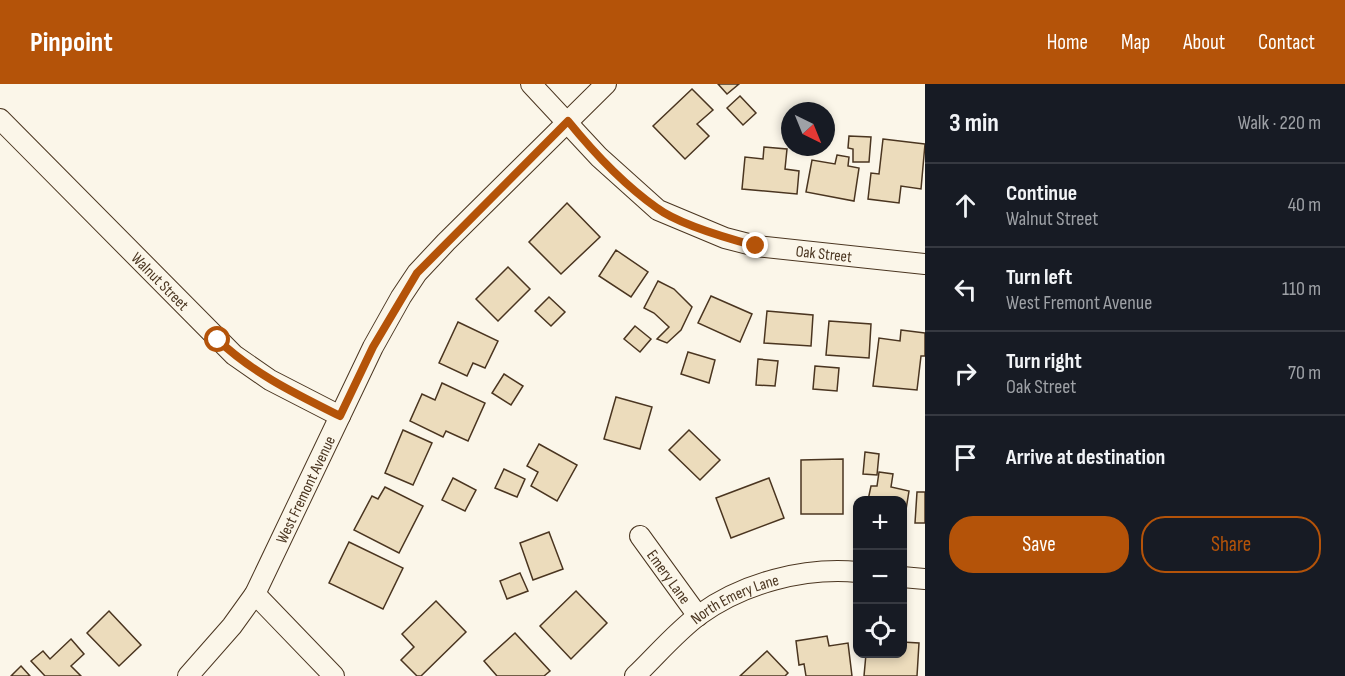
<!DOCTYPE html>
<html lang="en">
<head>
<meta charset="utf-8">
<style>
  :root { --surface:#171b24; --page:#242831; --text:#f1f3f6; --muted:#9ea1a6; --line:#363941; --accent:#b45309 }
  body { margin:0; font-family:"Sofia Sans Condensed",sans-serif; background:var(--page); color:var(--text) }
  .controls { position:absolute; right:18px; bottom:18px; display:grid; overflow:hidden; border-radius:12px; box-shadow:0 3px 9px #0003 }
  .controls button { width:54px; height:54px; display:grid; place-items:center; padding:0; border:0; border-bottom:2px solid var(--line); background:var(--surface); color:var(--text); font:30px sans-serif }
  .compass { position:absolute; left:781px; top:18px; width:54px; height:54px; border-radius:50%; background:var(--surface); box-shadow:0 3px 9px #0003; rotate:137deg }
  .stop { position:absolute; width:18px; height:18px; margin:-14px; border:4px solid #b45309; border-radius:50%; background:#fff }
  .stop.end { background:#b45309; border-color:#fff; box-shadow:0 2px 6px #0008 }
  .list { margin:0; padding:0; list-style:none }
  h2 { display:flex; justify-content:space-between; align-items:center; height:78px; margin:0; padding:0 24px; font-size:26px }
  h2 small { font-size:20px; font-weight:400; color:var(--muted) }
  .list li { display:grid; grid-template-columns:39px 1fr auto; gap:18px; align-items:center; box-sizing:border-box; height:84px; padding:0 24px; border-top:2px solid var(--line) }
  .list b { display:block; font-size:22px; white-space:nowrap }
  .list p { margin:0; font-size:20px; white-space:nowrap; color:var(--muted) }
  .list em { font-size:20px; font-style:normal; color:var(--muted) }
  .actions { display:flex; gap:12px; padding:18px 24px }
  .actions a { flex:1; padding:14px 0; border:2px solid var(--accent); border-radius:24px; text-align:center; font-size:21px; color:var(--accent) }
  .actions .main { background:var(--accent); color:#fff }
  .icon { flex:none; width:33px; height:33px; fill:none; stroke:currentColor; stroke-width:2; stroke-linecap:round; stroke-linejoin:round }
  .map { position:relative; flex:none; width:925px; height:592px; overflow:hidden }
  header { display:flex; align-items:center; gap:36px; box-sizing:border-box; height:84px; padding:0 30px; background:var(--accent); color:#fff }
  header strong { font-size:28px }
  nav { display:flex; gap:33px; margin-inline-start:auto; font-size:21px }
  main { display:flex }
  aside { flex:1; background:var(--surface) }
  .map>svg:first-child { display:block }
  .building { fill:#ecdcbc; stroke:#4a3520; stroke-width:1.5 }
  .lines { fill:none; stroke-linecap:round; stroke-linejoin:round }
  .street-casing { stroke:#4a3520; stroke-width:22 }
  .street { stroke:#fbf6e9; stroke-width:20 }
  .route { stroke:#b45309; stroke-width:8 }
  .labels { text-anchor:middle; stroke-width:4.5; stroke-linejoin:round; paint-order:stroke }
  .street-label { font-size:16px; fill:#4a3520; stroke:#fbf6e9 }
</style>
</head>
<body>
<header>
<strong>Pinpoint</strong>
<nav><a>Home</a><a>Map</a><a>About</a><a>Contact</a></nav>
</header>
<main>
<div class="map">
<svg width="925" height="592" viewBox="0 0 925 592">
  <rect width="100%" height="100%" fill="#fbf6e9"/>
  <!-- building -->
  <g class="building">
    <polygon points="718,0 739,0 727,10"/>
    <polygon points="692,5 713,26 697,40 709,52 685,75 653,42"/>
    <polygon points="740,12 756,29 743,41 727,24"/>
    <polygon points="849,52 871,53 869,78 853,78 853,65 848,64"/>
    <polygon points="883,55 925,60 921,105 901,102 899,119 868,115 871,89 879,90"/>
    <polygon points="764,63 787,65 785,85 799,87 797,110 742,105 745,73 763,75"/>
    <polygon points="837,71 849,73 848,82 859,84 854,117 806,108 812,76 835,80"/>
    <polygon points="567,119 600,153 561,190 529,158"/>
    <polygon points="616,166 648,188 631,213 599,192"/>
    <polygon points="508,183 530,205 498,237 476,215"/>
    <polygon points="658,197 674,205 692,223 681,246 667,259 657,255 669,243 654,229 644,224"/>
    <polygon points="711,212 752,230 740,258 698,239"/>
    <polygon points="549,213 565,228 551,242 535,227"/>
    <polygon points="767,227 813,231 811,262 764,259"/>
    <polygon points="829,237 871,240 869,274 826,271"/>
    <polygon points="458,238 498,257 485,284 473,279 467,292 439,279"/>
    <polygon points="635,242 651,255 640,268 624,255"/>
    <polygon points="901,246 925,249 925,272 921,272 917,306 873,302 879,254 900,257"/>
    <polygon points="688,268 715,276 709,299 681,290"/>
    <polygon points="758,275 778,277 775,302 756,301"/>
    <polygon points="815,282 839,284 837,307 813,305"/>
    <polygon points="504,290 523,302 511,321 492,309"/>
    <polygon points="442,299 485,319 468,357 446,347 443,353 410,337 422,310 435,316"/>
    <polygon points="616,313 652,323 640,365 604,355"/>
    <polygon points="403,346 432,359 413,401 385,389"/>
    <polygon points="689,346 720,376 700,396 669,366"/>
    <polygon points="539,360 577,381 557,417 531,402 538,388 527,382"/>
    <polygon points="865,368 879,370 877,391 863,390"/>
    <polygon points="843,375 843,430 801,430 801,376"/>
    <polygon points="504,385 525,395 517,413 495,404"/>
    <polygon points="879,388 893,390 891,403 909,407 904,438 902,416 868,416 871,402 877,402"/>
    <polygon points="453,394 476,406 465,427 442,416"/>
    <polygon points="769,394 784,434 731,454 716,414"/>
    <polygon points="385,403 423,422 399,469 354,446 372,412 378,415"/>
    <polygon points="917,408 925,408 925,439 915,439"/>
    <polygon points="549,448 563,485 533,496 520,459"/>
    <polygon points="349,458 403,484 383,525 329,499"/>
    <polygon points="520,489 528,507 507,515 500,497"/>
    <polygon points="576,507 607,539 571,575 540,542"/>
    <polygon points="436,517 466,548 421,592 417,592 401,576 414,563 402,550"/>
    <polygon points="109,527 141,561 119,582 87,549"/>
    <polygon points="515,549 550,587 544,592 497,592 484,577"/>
    <polygon points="827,552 829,562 848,559 852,592 806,592 804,580 799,581 796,557"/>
    <polygon points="71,555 84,570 71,582 81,592 45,592 31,577 43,567 50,575"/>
    <polygon points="902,558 919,559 917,592 864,592 866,570 902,570"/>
    <polygon points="767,567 788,589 785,592 740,592"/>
    <polygon points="21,582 30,592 11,592"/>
  </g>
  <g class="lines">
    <defs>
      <g id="street">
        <path id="s1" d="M531 0 599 73 658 126 725 154 756 162 925 180"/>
        <path id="s2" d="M0 35 234 271 270 296 340 332"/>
        <path id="s3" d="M640 452 698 532"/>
        <polyline points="902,493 925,495"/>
        <polyline points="255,510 334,592"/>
        <path id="s4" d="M188 592 232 542 255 510 373 263 401 213 417 189 446 158 606 0"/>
        <path id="s5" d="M635 592C656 572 676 548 699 531 743 499 804 483 858 488"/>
      </g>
    </defs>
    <!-- street casing -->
    <use href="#street" class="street-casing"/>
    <!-- street -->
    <use href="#street" class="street"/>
  </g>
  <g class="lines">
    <!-- route -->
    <path class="route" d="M218 256C254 290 296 310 340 332L373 263 417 189 568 37C594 69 623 100 657 124 678 140 730 155 756 162"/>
  </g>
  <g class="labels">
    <!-- street labels -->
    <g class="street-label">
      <text dy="6" stroke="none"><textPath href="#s1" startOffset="352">Oak Street</textPath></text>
      <text dy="6" stroke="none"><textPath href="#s2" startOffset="228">Walnut Street</textPath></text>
      <text dy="6" stroke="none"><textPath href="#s4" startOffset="222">West Fremont Avenue</textPath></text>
      <text dy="6" stroke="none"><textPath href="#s3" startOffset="50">Emery Lane</textPath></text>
      <text dy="6" stroke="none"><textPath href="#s5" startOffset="128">North Emery Lane</textPath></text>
    </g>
  </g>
</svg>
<div class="controls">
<button>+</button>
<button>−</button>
<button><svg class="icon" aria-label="locate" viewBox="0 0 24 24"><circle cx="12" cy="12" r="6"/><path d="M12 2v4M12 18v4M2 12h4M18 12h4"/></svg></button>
</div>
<svg class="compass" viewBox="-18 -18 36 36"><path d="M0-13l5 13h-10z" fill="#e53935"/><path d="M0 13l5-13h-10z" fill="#9ea1a6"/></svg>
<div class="stop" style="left:218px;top:256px"></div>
<div class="stop end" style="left:756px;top:162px"></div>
</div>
<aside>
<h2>3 min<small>Walk · 220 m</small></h2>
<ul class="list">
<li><svg class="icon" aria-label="ahead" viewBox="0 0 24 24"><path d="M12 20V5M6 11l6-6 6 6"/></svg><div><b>Continue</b><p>Walnut Street</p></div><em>40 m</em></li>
<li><svg class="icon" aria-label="left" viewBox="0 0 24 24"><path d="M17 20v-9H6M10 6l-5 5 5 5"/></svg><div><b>Turn left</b><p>West Fremont Avenue</p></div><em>110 m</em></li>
<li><svg class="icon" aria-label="right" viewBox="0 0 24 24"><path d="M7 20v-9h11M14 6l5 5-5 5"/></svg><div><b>Turn right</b><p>Oak Street</p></div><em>70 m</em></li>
<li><svg class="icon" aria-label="arrive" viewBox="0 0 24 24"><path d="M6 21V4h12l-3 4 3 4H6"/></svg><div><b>Arrive at destination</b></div></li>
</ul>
<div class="actions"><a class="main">Save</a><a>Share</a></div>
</aside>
</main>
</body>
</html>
